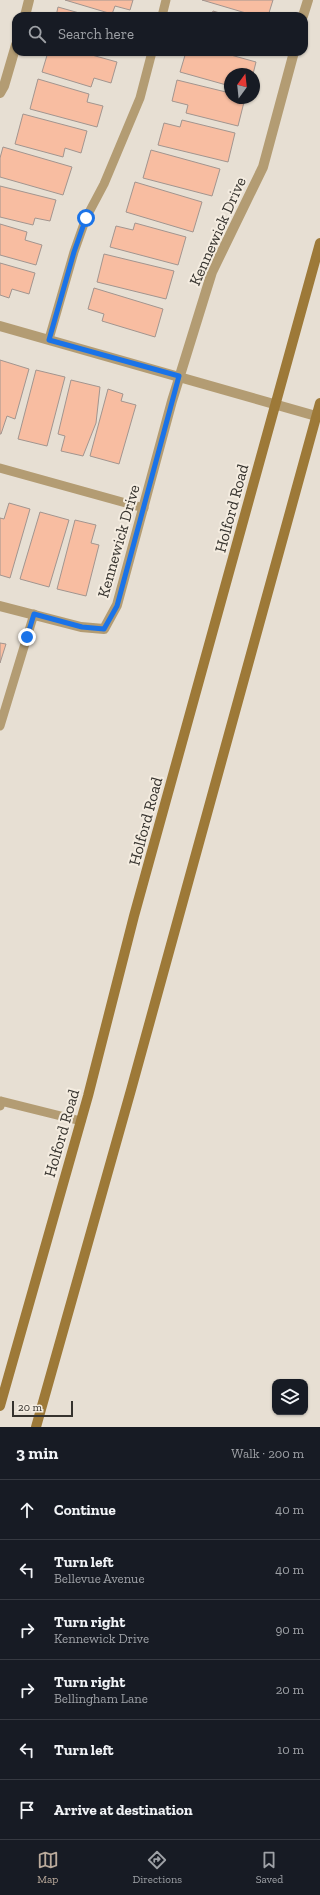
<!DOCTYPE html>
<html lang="en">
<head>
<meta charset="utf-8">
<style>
  :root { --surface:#171b24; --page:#20242c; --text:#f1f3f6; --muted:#9ea1a6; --line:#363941; --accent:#bbab9c }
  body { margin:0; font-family:"Zilla Slab",serif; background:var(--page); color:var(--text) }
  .controls { position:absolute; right:12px; bottom:12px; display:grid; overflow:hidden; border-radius:8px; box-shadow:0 1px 3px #0004 }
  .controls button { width:36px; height:36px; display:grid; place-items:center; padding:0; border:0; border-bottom:1px solid var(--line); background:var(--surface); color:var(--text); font:20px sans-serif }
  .compass { position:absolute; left:224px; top:68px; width:36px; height:36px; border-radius:50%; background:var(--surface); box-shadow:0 1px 3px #0004; rotate:15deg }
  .scale { position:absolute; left:12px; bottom:10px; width:61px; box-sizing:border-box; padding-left:4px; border:2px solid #36332e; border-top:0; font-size:11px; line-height:14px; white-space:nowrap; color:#36332e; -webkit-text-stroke:3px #f4ece0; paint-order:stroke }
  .stop { position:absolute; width:12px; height:12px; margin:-9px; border:3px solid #1a73e8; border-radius:50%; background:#fff }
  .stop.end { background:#1a73e8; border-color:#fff; box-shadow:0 1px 4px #0008 }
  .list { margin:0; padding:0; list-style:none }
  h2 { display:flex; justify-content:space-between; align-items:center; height:52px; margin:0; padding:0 16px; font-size:17px }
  h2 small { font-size:13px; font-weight:400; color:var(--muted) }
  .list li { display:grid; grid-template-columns:26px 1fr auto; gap:12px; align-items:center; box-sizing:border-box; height:60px; padding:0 16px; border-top:1px solid var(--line) }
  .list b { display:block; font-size:15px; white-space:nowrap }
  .list p { margin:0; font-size:13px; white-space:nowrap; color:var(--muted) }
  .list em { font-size:13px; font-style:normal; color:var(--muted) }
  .icon { flex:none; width:22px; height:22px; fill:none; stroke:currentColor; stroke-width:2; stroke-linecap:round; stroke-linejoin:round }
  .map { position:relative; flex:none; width:320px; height:1427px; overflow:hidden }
  .search { position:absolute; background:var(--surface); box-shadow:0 1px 3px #0004; left:12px; right:12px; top:12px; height:44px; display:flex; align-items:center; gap:10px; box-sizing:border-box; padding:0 14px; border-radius:12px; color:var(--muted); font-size:15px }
  .sheet { height:412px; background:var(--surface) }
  nav { display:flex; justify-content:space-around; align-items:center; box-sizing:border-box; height:56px; border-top:1px solid var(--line); background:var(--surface); font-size:11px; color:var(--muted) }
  nav a { display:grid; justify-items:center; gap:2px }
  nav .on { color:var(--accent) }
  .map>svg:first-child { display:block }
  .building { fill:#f8bda1; stroke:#a2958f }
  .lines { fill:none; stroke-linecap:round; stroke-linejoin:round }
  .lane { stroke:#b39c73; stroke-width:9 }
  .street { stroke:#b39c73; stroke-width:10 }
  .secondary { stroke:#9d7938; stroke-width:10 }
  .route { stroke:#1a73e8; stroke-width:5 }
  .labels { text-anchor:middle; stroke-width:4; stroke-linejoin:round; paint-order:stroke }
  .street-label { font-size:16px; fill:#36332e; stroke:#f4ece0 }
</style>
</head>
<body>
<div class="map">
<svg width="320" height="1427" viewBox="0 0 320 1427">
  <rect width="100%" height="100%" fill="#e7dfd3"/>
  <!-- building -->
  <g class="building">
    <polygon points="65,0 133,0 130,10 115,6 112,14"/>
    <polygon points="202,0 273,0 268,16 256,16"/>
    <polygon points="58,7 90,16 56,16"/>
    <polygon points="213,11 230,16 211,16"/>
    <polygon points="48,52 81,52 117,62 111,83 94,78 91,87 42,72"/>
    <polygon points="186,52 220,52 256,62 253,74 230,74 230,86 180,72"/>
    <polygon points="38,79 89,94 87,102 103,106 97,127 30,109"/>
    <polygon points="177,80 230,93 230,98 245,98 238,126 186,113 188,105 172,101"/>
    <polygon points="23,114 87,131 81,153 65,148 63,157 15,144"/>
    <polygon points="182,120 235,133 228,162 158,145 164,123 180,127"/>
    <polygon points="3,147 72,167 63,195 0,177 0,158"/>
    <polygon points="151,150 220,169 212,196 143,178"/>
    <polygon points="135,182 202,202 193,232 126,212"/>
    <polygon points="0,186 56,200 50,221 35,218 33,225 0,217"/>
    <polygon points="135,223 186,237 178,265 110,247 116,226 133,230"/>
    <polygon points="0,224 27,232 25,240 42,245 36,265 0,255"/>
    <polygon points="104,254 174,271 166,299 97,282"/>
    <polygon points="0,263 35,273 29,294 12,289 9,298 0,295"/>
    <polygon points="94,288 163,309 155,337 102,321 104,314 88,309"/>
    <polygon points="0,360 29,369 15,419 7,416 1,434 0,434"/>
    <polygon points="36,370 65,377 47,446 18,439"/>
    <polygon points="71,380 100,387 96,423 83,456 61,451 65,436 58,434"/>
    <polygon points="108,389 123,394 121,401 136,405 119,464 90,456"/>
    <polygon points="9,503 30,509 10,578 0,575 0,518 4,519"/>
    <polygon points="40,512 69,520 49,587 20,579"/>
    <polygon points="75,520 96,525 91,543 99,545 86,596 57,589"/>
    <polygon points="0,643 6,644 0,663"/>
  </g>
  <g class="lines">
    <!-- lane -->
    <g class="lane">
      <polyline points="162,16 166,0"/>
      <polyline points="49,339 74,252 86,218 104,184 140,98 152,52"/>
      <polyline points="0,468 144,508"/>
      <polyline points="0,726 34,614"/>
      <polyline points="0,1106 1,1101 81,1121"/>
    </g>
    <!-- street -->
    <g class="street">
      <polyline points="25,16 29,0"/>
      <polyline points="303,16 308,0"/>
      <polyline points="0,93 4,86 16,45"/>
      <polyline points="0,326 316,416"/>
      <polyline points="0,606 81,627 104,629 117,605 172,401 212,272 263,167 294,52"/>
    </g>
    <!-- secondary -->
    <g class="secondary">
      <polyline points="0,1406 88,1096 134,916 320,243"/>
      <polyline points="36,1427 131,1090 320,403"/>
    </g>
  </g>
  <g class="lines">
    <!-- route -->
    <polyline class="route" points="27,637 34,614 82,627 104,629 117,606 179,376 49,340 74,252 86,218"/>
  </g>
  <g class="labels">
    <!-- street labels -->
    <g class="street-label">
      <text transform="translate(217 231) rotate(-66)" y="6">Kennewick Drive</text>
      <text transform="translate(231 508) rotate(-75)" y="6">Holford Road</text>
      <text transform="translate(118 541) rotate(-74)" y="6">Kennewick Drive</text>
      <text transform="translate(145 821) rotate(-75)" y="6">Holford Road</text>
      <text transform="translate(61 1133) rotate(-74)" y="6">Holford Road</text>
    </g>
  </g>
</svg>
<div class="controls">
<button><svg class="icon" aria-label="layers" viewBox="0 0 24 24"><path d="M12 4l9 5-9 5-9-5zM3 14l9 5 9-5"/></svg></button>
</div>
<svg class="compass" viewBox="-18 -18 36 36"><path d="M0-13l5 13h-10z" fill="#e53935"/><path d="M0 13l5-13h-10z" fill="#9ea1a6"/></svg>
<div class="scale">20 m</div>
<div class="stop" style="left:86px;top:218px"></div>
<div class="stop end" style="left:27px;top:637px"></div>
<div class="search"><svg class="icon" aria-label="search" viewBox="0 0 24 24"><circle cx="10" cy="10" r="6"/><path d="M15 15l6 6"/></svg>Search here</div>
</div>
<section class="sheet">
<h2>3 min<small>Walk · 200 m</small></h2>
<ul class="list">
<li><svg class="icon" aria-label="ahead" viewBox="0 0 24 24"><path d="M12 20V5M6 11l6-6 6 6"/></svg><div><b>Continue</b></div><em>40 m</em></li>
<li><svg class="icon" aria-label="left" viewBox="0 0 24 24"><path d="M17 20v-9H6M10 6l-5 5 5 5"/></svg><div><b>Turn left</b><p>Bellevue Avenue</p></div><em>40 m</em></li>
<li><svg class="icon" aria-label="right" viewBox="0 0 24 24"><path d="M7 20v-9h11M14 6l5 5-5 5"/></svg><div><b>Turn right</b><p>Kennewick Drive</p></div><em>90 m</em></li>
<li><svg class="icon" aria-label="right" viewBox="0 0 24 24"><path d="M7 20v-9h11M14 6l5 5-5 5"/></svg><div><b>Turn right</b><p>Bellingham Lane</p></div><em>20 m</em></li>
<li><svg class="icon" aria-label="left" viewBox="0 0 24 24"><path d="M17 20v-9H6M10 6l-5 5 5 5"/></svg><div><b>Turn left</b></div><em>10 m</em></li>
<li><svg class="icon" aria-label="arrive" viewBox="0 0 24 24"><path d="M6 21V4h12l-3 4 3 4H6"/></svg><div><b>Arrive at destination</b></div></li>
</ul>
</section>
<nav>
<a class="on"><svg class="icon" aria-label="map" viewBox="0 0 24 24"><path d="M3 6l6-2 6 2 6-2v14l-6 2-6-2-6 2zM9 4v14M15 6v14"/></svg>Map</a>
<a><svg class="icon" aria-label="directions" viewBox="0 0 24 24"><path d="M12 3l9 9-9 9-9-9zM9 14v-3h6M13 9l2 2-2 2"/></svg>Directions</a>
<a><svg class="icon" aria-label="saved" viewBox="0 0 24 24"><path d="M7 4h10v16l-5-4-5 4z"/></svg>Saved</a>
</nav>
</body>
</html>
